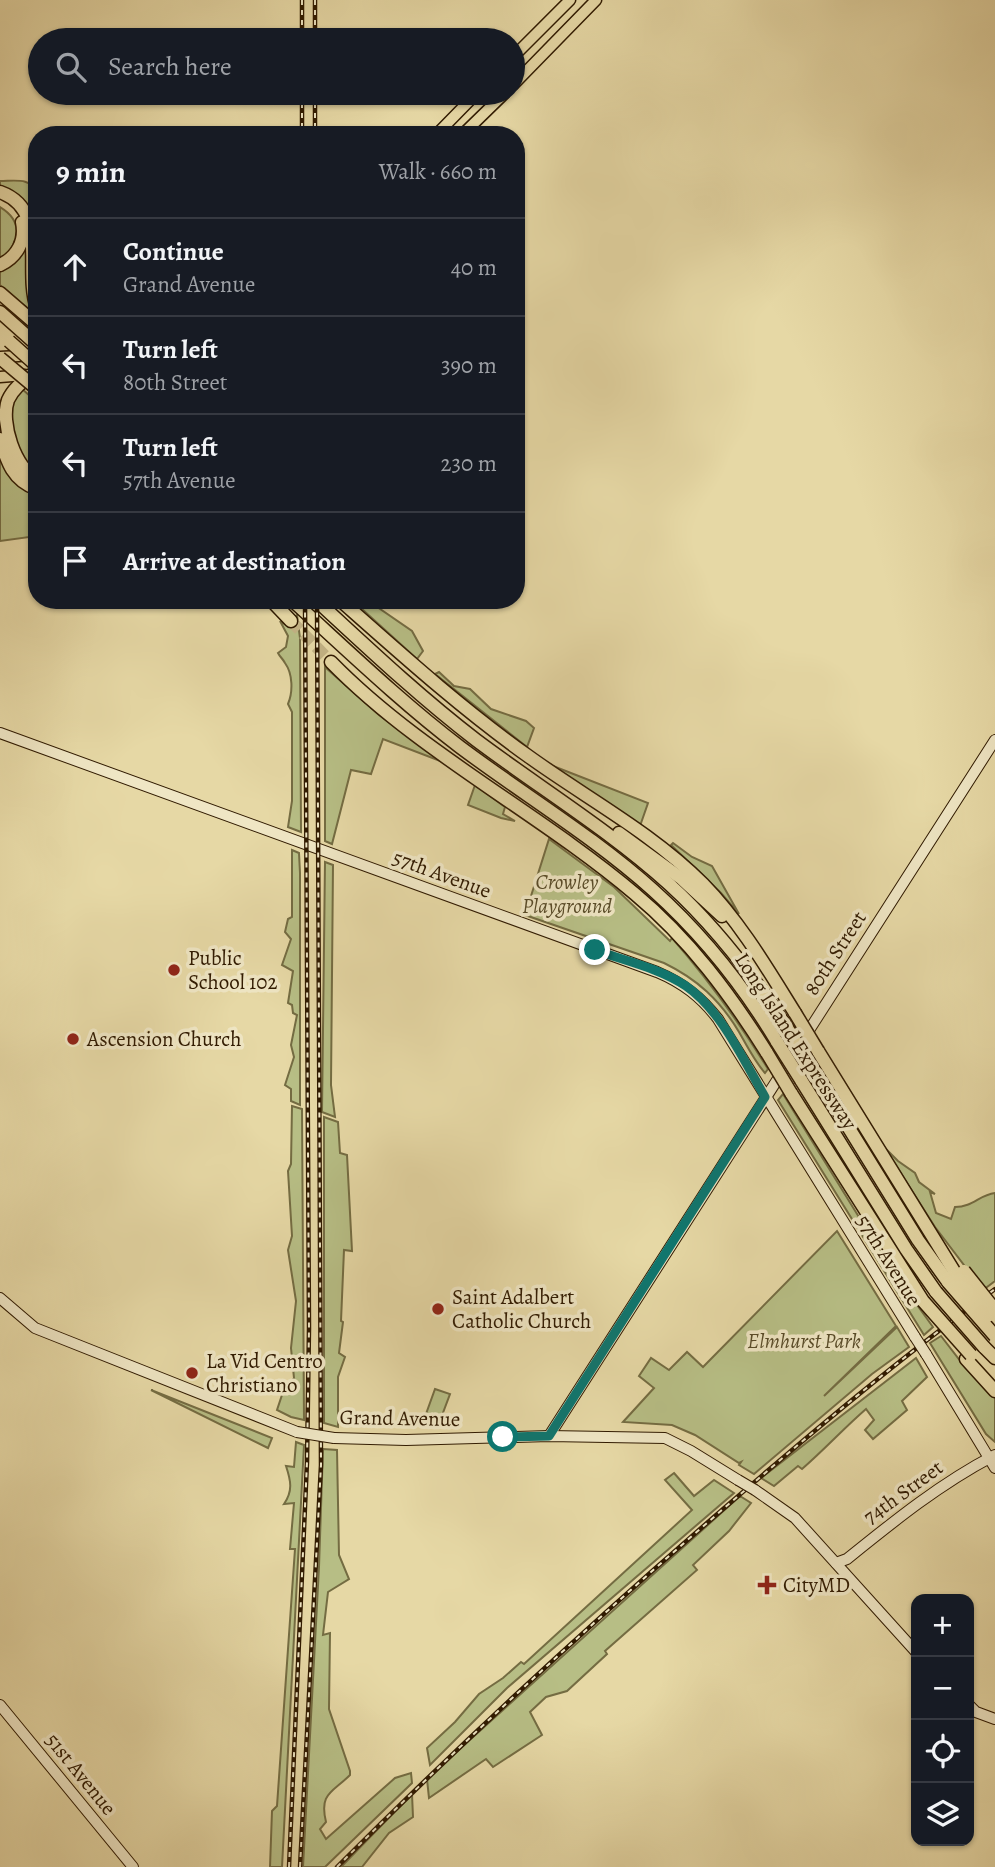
<!DOCTYPE html>
<html lang="en">
<head>
<meta charset="utf-8">
<style>
  :root { --surface:#171b24; --page:#242831; --text:#f1f3f6; --muted:#9ea1a6; --line:#363941 }
  body { margin:0; font-family:Alegreya,serif; background:var(--page); color:var(--text) }
  .controls { position:absolute; right:21px; bottom:21px; display:grid; overflow:hidden; border-radius:14px; box-shadow:0 2px 5px #0004 }
  .controls button { width:63px; height:63px; display:grid; place-items:center; padding:0; border:0; border-bottom:2px solid var(--line); background:var(--surface); color:var(--text); font:35px sans-serif }
  .stop { position:absolute; width:21px; height:21px; margin:-16px; border:5px solid #0f766e; border-radius:50%; background:#fff }
  .stop.end { background:#0f766e; border-color:#fff; box-shadow:0 2px 7px #0008 }
  .list { margin:0; padding:0; list-style:none }
  h2 { display:flex; justify-content:space-between; align-items:center; height:91px; margin:0; padding:0 28px; font-size:30px }
  h2 small { font-size:23px; font-weight:400; color:var(--muted) }
  .list li { display:grid; grid-template-columns:46px 1fr auto; gap:21px; align-items:center; box-sizing:border-box; height:98px; padding:0 28px; border-top:2px solid var(--line) }
  .list b { display:block; font-size:26px; white-space:nowrap }
  .list p { margin:0; font-size:23px; white-space:nowrap; color:var(--muted) }
  .list em { font-size:23px; font-style:normal; color:var(--muted) }
  .icon { flex:none; width:38px; height:38px; fill:none; stroke:currentColor; stroke-width:2; stroke-linecap:round; stroke-linejoin:round }
  .map { position:relative; flex:none; width:995px; height:1867px; overflow:hidden }
  .search { position:absolute; background:var(--surface); box-shadow:0 2px 5px #0004; left:28px; top:28px; width:497px; height:77px; display:flex; align-items:center; gap:18px; box-sizing:border-box; padding:0 24px; border-radius:38px; color:var(--muted); font-size:26px }
  .panel { position:absolute; background:var(--surface); box-shadow:0 2px 5px #0004; left:28px; top:126px; width:497px; height:483px; border-radius:28px }
  .map>svg:first-child { display:block }
  .green { fill:#b7be85; stroke:#746c42; stroke-width:2 }
  .lines { fill:none; stroke-linecap:round; stroke-linejoin:round }
  .highway-tunnel { stroke:#c2b284; stroke-width:12; stroke-dasharray:12 6; stroke-linecap:butt }
  .secondary-casing { stroke:#301a00; stroke-width:12 }
  .primary-casing { stroke:#301a00; stroke-width:13 }
  .highway-casing { stroke:#301a00; stroke-width:15 }
  .secondary { stroke:#efe6c4; stroke-width:10 }
  .primary { stroke:#e6d8a5; stroke-width:10 }
  .highway { stroke:#e6d8a5; stroke-width:12 }
  .rail-casing { stroke:#301a00; stroke-width:4.5 }
  .rail { stroke:#efe6c4; stroke-width:2; stroke-dasharray:5; stroke-linecap:butt }
  .secondary-bridge-casing { stroke:#301a00; stroke-width:12; stroke-linecap:butt }
  .highway-bridge-casing { stroke:#301a00; stroke-width:15; stroke-linecap:butt }
  .secondary-bridge { stroke:#efe6c4; stroke-width:10 }
  .highway-bridge { stroke:#e6d8a5; stroke-width:12 }
  .route { stroke:#0f766e; stroke-width:9 }
  .poi-dot { fill:#8f2418; stroke:#efe6c4; stroke-width:2.5 }
  .labels { text-anchor:middle; stroke-width:7; stroke-linejoin:round; paint-order:stroke }
  .street-label { font-size:21px; fill:#301a00; stroke:#efe6c4 }
  .park-label { font-size:21px; font-style:italic; fill:#584b28; stroke:#efe6c4 }
  .poi-label { font-size:21px; fill:#301a00; stroke:#efe6c4; text-anchor:start }
</style>
</head>
<body>
<div class="map">
<svg width="995" height="1867" viewBox="0 0 995 1867">
  <rect width="100%" height="100%" fill="#e6d8a5"/>
  <filter id="stains"><feTurbulence type="fractalNoise" baseFrequency=".00286" numOctaves="4"/><feColorMatrix values="0 0 0 0 .2 0 0 0 0 .09 0 0 0 0 .02 0 0 0 .5 -.17"/></filter>
  <radialGradient id="worn" r=".72"><stop offset=".6" stop-color="#630" stop-opacity="0"/><stop offset="1" stop-color="#630" stop-opacity=".3"/></radialGradient>
  <!-- green -->
  <g class="green">
    <path d="M0 181C15 181 31 177 37 193V294L35 229 0 188Z"/>
    <path d="M0 207C25 222 19 244 0 261Z"/>
    <polygon points="26,237 26,280 31,312 0,285 0,269"/>
    <path d="M22 389 37 402V476C24 463 4 428 9 408 10 402 17 395 22 389Z"/>
    <polygon points="0,452 37,493 37,536 0,541"/>
    <polygon points="352,600 367,600 412,631 423,651 417,659"/>
    <path d="M297 615 300 638 301 832 288 827 292 801V712L288 704C293 692 293 674 285 663 283 659 280 657 278 653L286 647 288 636 280 621 286 625Z"/>
    <polygon points="325,667 379,715 443,762 383,739 371,774 351,770 332,844 325,841"/>
    <polygon points="439,672 454,686 470,689 491,709 526,721 534,728 527,747 435,674"/>
    <polygon points="553,766 648,803 640,826"/>
    <polygon points="475,785 505,807 503,814 515,821 501,818 468,805"/>
    <path d="M549 839 614 887 670 941 672 938C708 979 739 1022 768 1069L765 1073C755 1062 747 1046 739 1032 720 1000 697 979 664 963L525 915Z"/>
    <polygon points="673,843 692,857 712,866 739,914 721,893 671,845"/>
    <polygon points="292,850 299,853 300,873 300,1105 291,1101 291,1089 285,1085 294,1057 291,1045 297,1015 293,1013 292,1005 288,1003 293,971 282,965 291,939 285,932 288,919 292,917"/>
    <polygon points="325,862 333,865 331,1085 335,1117 322,1112"/>
    <polygon points="783,1094 891,1269 933,1327 924,1335 778,1100"/>
    <polygon points="292,1106 302,1109 304,1420 291,1417 277,1410 284,1389 292,1391 291,1382 294,1378 291,1348 296,1301 288,1250 292,1236 288,1171 291,1164"/>
    <polygon points="324,1117 338,1122 340,1153 347,1155 352,1251 344,1250 341,1321 343,1322 339,1353 345,1357 338,1377 338,1427 324,1423"/>
    <path d="M884 1147 898 1161 915 1173 919 1182 935 1194 930 1192 936 1213 951 1219 955 1207C973 1207 979 1195 995 1193V1281L983 1290 935 1227Z"/>
    <polygon points="837,1231 896,1326 824,1396 897,1327 909,1347 872,1374 754,1474 739,1465 741,1462 739,1463 695,1435 672,1425 623,1422 654,1388 639,1376 651,1358 669,1370 687,1352 703,1367"/>
    <polygon points="941,1336 965,1367 995,1398 995,1442 986,1434 930,1343"/>
    <path d="M916 1358 927 1377 902 1401 907 1410 873 1439 865 1430 874 1420 866 1409C843 1429 825 1449 802 1469L798 1466 774 1486 761 1478Z"/>
    <polygon points="435,1389 450,1394 438,1426 422,1425"/>
    <polygon points="151,1390 272,1438 268,1448"/>
    <path d="M296 1442 304 1445 282 1867H270L272 1811 277 1806 295 1549H290L294 1503 284 1504C293 1491 291 1481 286 1466L294 1467Z"/>
    <path d="M323 1449 337 1450 339 1555 349 1579 328 1592 323 1635 330 1633 329 1709 350 1771V1775C332 1793 319 1793 326 1822L320 1829 326 1839 395 1778 411 1773 412 1783 325 1867H303L319 1567Z"/>
    <polygon points="674,1473 694,1496 714,1480 734,1493 507,1688 430,1765 427,1748 455,1722 479,1694 503,1678 521,1662 524,1664 692,1510 665,1480"/>
    <polygon points="740,1496 751,1503 729,1531 693,1565 697,1570 605,1651 607,1654 567,1691 546,1697 530,1712 542,1735 493,1767 486,1759 429,1798 427,1779 431,1775"/>
    <polygon points="412,1794 413,1817 389,1833 362,1867 341,1867"/>
  </g>
  <g class="lines">
    <!-- highway-tunnel -->
    <polyline class="highway-tunnel" points="291,621 331,662"/>
    <defs>
      <g id="secondary">
        <path d="M0 733 657 972C683 983 701 997 718 1019L915 1337"/>
        <polyline points="0,1298 35,1328 297,1432"/>
        <polyline points="926,1354 995,1468"/>
        <polyline points="549,1436 995,740"/>
        <polyline points="334,1438 406,1440 549,1436 665,1438 691,1451 738,1480"/>
        <polyline points="755,1490 795,1518 916,1652"/>
        <path d="M836 1563 847 1559C894 1521 941 1483 995 1455"/>
        <polyline points="0,1705 133,1867"/>
        <polyline points="969,1705 976,1712 995,1719"/>
      </g>
      <g id="primary">
        <polyline points="513,57 570,0"/>
        <polyline points="513,85 596,0"/>
        <polyline points="436,135 477,93"/>
        <polyline points="462,135 505,93"/>
        <polyline points="0,357 37,355"/>
        <polyline points="0,377 25,375"/>
      </g>
      <g id="highway">
        <path d="M0 192C50 210 23 269 37 308"/>
        <path d="M0 265C17 257 26 241 22 222"/>
        <polyline points="0,293 37,325"/>
        <polyline points="0,312 37,345"/>
        <path d="M31 375C22 382 13 389 8 400 0 422 15 469 37 479"/>
        <path d="M0 439C7 462 13 481 37 489"/>
        <polyline points="271,600 291,621"/>
        <path d="M292 600C347 650 401 702 460 747 524 795 594 837 653 890 702 934 743 985 777 1042"/>
        <path d="M316 600C368 648 420 697 476 740 540 788 609 830 669 884 715 926 753 975 787 1028"/>
        <path d="M340 600C401 654 462 709 528 756 586 798 651 832 703 884 740 922 767 968 795 1013"/>
        <path d="M331 662C420 753 538 812 635 894 689 939 730 994 767 1053"/>
        <polyline points="619,833 682,879 722,916"/>
        <polyline points="818,1051 957,1276"/>
        <polyline points="810,1065 918,1240 948,1282"/>
        <polyline points="801,1080 906,1249 936,1292"/>
        <polyline points="791,1093 923,1301"/>
        <polyline points="984,1347 995,1358"/>
        <polyline points="966,1359 995,1391"/>
      </g>
    </defs>
    <!-- secondary casing -->
    <use href="#secondary" class="secondary-casing"/>
    <!-- primary casing -->
    <use href="#primary" class="primary-casing"/>
    <!-- highway casing -->
    <use href="#highway" class="highway-casing"/>
    <!-- secondary -->
    <use href="#secondary" class="secondary"/>
    <!-- primary -->
    <use href="#primary" class="primary"/>
    <!-- highway -->
    <use href="#highway" class="highway"/>
    <defs>
      <g id="rail">
        <polyline points="302,0 302,40"/>
        <polyline points="315,0 315,40"/>
        <polyline points="302,93 302,135"/>
        <polyline points="315,93 315,135"/>
        <polyline points="289,1867 307,1462 309,1328 305,600"/>
        <polyline points="300,1867 321,1465 317,600"/>
        <path d="M337 1867C461 1743 590 1624 722 1510 811 1433 900 1358 995 1289"/>
      </g>
    </defs>
    <!-- rail casing -->
    <use href="#rail" class="rail-casing"/>
    <!-- rail -->
    <use href="#rail" class="rail"/>
    <defs>
      <g id="secondary-bridge">
        <polyline points="915,1337 926,1354"/>
        <polyline points="297,1432 334,1438"/>
        <polyline points="738,1480 755,1490"/>
      </g>
      <g id="highway-bridge">
        <polyline points="9,341 37,366"/>
        <polyline points="0,358 37,389"/>
        <polyline points="795,1013 818,1051"/>
        <polyline points="787,1028 810,1065"/>
        <polyline points="777,1042 801,1080"/>
        <polyline points="767,1053 791,1093"/>
        <polyline points="964,1271 995,1310"/>
        <polyline points="957,1276 988,1316"/>
        <polyline points="948,1282 995,1336"/>
        <polyline points="936,1292 984,1347"/>
        <polyline points="923,1301 971,1355"/>
      </g>
    </defs>
    <!-- secondary-bridge casing -->
    <use href="#secondary-bridge" class="secondary-bridge-casing"/>
    <!-- highway-bridge casing -->
    <use href="#highway-bridge" class="highway-bridge-casing"/>
    <!-- secondary-bridge -->
    <use href="#secondary-bridge" class="secondary-bridge"/>
    <!-- highway-bridge -->
    <use href="#highway-bridge" class="highway-bridge"/>
  </g>
  <g class="lines">
    <!-- route -->
    <path class="route" d="M503 1437 549 1436 765 1097C744 1061 721 1010 686 986 659 968 625 961 595 950"/>
  </g>
  <!-- markers -->
  <g class="poi-dot">
    <circle cx="174" cy="970" r="7"/>
    <circle cx="73" cy="1039" r="7"/>
    <circle cx="438" cy="1309" r="7"/>
    <circle cx="192" cy="1373" r="7"/>
    <path d="M763.5 1574.5h7v7h7v7h-7v7h-7v-7h-7v-7h7z"/>
  </g>
  <g class="labels">
    <!-- street labels -->
    <g class="street-label">
      <text transform="translate(442 874) rotate(20)" y="7">57th Avenue</text>
      <text transform="translate(835 953) rotate(-57)" y="7">80th Street</text>
      <text transform="translate(796 1041) rotate(57)" y="7">Long Island Expressway</text>
      <text transform="translate(889 1260) rotate(58)" y="7">57th Avenue</text>
      <text transform="translate(400 1418) rotate(1)" y="7">Grand Avenue</text>
      <text transform="translate(903 1492) rotate(-36)" y="7">74th Street</text>
      <text transform="translate(81 1774) rotate(51)" y="7">51st Avenue</text>
    </g>
    <!-- park labels -->
    <g class="park-label">
      <text x="567" y="889">Crowley<tspan x="567" dy="24">Playground</tspan></text>
      <text x="804" y="1348">Elmhurst Park</text>
    </g>
    <!-- poi labels -->
    <g class="poi-label">
      <text x="188" y="965">Public<tspan x="188" dy="24">School 102</tspan></text>
      <text x="87" y="1046">Ascension Church</text>
      <text x="452" y="1304">Saint Adalbert<tspan x="452" dy="24">Catholic Church</tspan></text>
      <text x="206" y="1368">La Vid Centro<tspan x="206" dy="24">Christiano</tspan></text>
      <text x="783" y="1592">CityMD</text>
    </g>
  </g>
  <rect width="100%" height="100%" filter="url(#stains)"/>
  <rect width="100%" height="100%" fill="url(#worn)"/>
</svg>
<div class="controls">
<button>+</button>
<button>−</button>
<button><svg class="icon" aria-label="locate" viewBox="0 0 24 24"><circle cx="12" cy="12" r="6"/><path d="M12 2v4M12 18v4M2 12h4M18 12h4"/></svg></button>
<button><svg class="icon" aria-label="layers" viewBox="0 0 24 24"><path d="M12 4l9 5-9 5-9-5zM3 14l9 5 9-5"/></svg></button>
</div>
<div class="stop" style="left:503px;top:1437px"></div>
<div class="stop end" style="left:595px;top:950px"></div>
<div class="search"><svg class="icon" aria-label="search" viewBox="0 0 24 24"><circle cx="10" cy="10" r="6"/><path d="M15 15l6 6"/></svg>Search here</div>
<section class="panel">
<h2>9 min<small>Walk · 660 m</small></h2>
<ul class="list">
<li><svg class="icon" aria-label="ahead" viewBox="0 0 24 24"><path d="M12 20V5M6 11l6-6 6 6"/></svg><div><b>Continue</b><p>Grand Avenue</p></div><em>40 m</em></li>
<li><svg class="icon" aria-label="left" viewBox="0 0 24 24"><path d="M17 20v-9H6M10 6l-5 5 5 5"/></svg><div><b>Turn left</b><p>80th Street</p></div><em>390 m</em></li>
<li><svg class="icon" aria-label="left" viewBox="0 0 24 24"><path d="M17 20v-9H6M10 6l-5 5 5 5"/></svg><div><b>Turn left</b><p>57th Avenue</p></div><em>230 m</em></li>
<li><svg class="icon" aria-label="arrive" viewBox="0 0 24 24"><path d="M6 21V4h12l-3 4 3 4H6"/></svg><div><b>Arrive at destination</b></div></li>
</ul>
</section>
</div>
</body>
</html>
